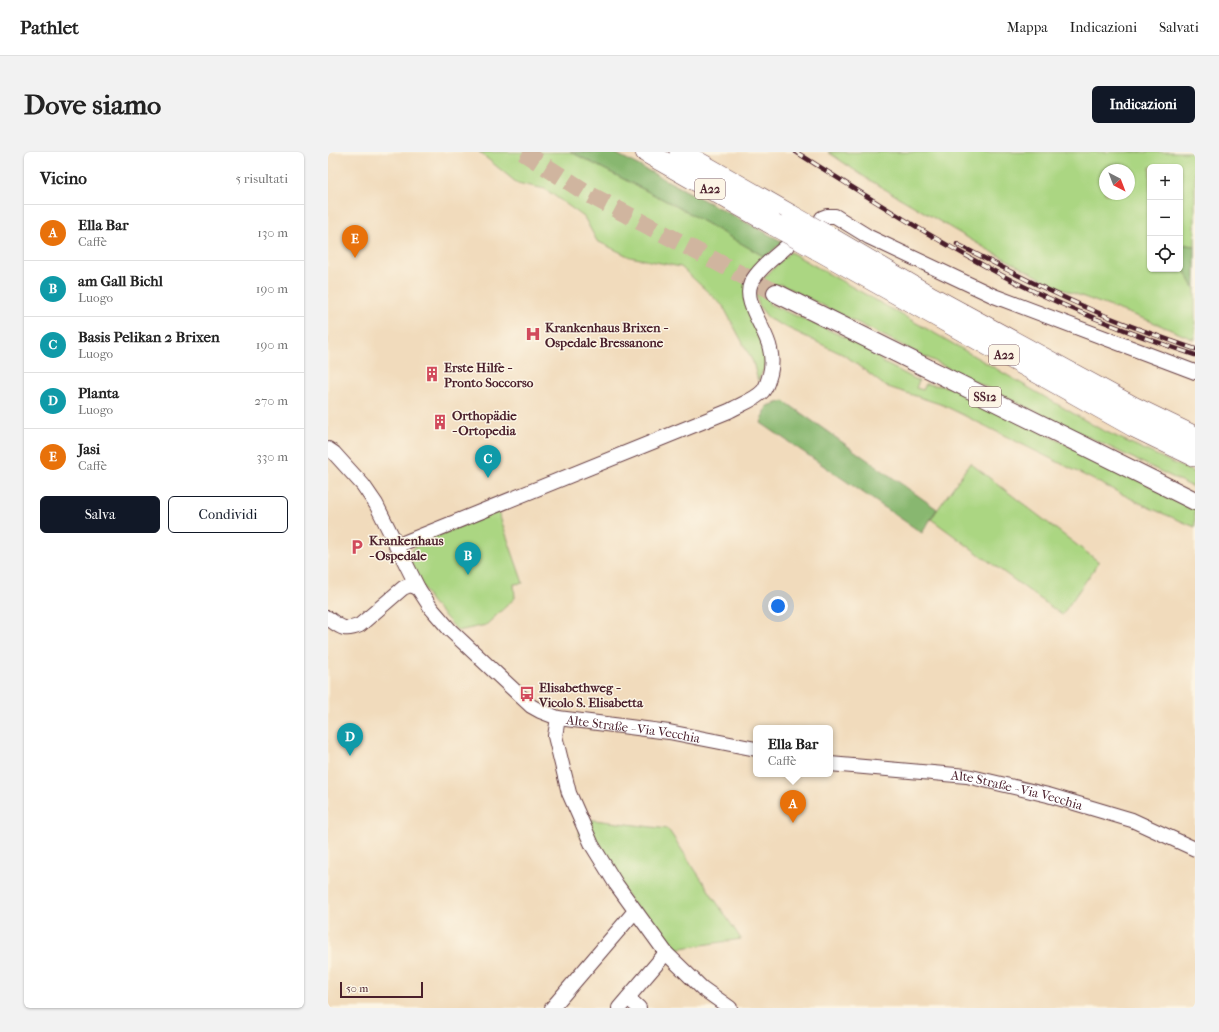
<!DOCTYPE html>
<html lang="it">
<head>
<meta charset="utf-8">
<style>
  :root { --surface:#fff; --page:#f2f2f2; --text:#222; --muted:#767676; --line:#e0e0e0; --accent:#111827 }
  body { margin:0; font-family:"IM FELL French Canon",serif; background:var(--page); color:var(--text) }
  .controls { position:absolute; right:12px; top:12px; display:grid; overflow:hidden; border-radius:6px; box-shadow:0 1px 3px #0004 }
  .controls button { width:36px; height:36px; display:grid; place-items:center; padding:0; border:0; border-bottom:1px solid var(--line); background:var(--surface); color:var(--text); font:20px sans-serif }
  .compass { position:absolute; left:771px; top:12px; width:36px; height:36px; border-radius:50%; background:var(--surface); box-shadow:0 1px 3px #0004; rotate:138deg }
  .scale { position:absolute; left:12px; bottom:10px; width:83px; box-sizing:border-box; padding-left:4px; border:2px solid #4a1f2b; border-top:0; font-size:11px; line-height:14px; white-space:nowrap; color:#4a1f2b; -webkit-text-stroke:3px #fcf5e5; paint-order:stroke }
  .you { position:absolute; left:450px; top:454px; width:14px; height:14px; margin:-10px; border:3px solid #fff; border-radius:50%; background:#1a73e8; box-shadow:0 0 0 6px #1a73e833 }
  .badge { display:grid; place-items:center; width:26px; height:26px; border-radius:50%; background:var(--accent); color:#fff; font-size:13px; font-weight:700 }
  .pin { position:absolute; translate:-50% -33px; filter:drop-shadow(0 1px 2px #0008) }
  .pin::after { content:''; position:absolute; top:21px; width:14px; height:12px; background:inherit; clip-path:polygon(0 0,100% 0,50% 100%) }
  .popup { position:absolute; left:425px; top:573px; width:80px; height:52px; box-sizing:border-box; display:grid; place-content:center; border-radius:6px; background:var(--surface); filter:drop-shadow(0 1px 3px #0005); font-size:13px; white-space:nowrap; color:var(--muted) }
  .popup b { font-size:15px; color:var(--text) }
  .popup::after { content:''; position:absolute; left:50%; top:100%; margin-left:-8px; border:8px solid transparent; border-top-color:var(--surface) }
  .list { margin:0; padding:0; list-style:none }
  h2 { display:flex; justify-content:space-between; align-items:center; height:52px; margin:0; padding:0 16px; font-size:17px }
  h2 small { font-size:13px; font-weight:400; color:var(--muted) }
  .list li { display:grid; grid-template-columns:26px 1fr auto; gap:12px; align-items:center; box-sizing:border-box; height:56px; padding:0 16px; border-top:1px solid var(--line) }
  .list b { display:block; font-size:15px; white-space:nowrap }
  .list p { margin:0; font-size:13px; white-space:nowrap; color:var(--muted) }
  .list em { font-size:13px; font-style:normal; color:var(--muted) }
  .actions { display:flex; gap:8px; padding:12px 16px }
  .actions a { flex:1; padding:9px 0; border:1px solid var(--accent); border-radius:6px; text-align:center; font-size:14px; color:var(--accent) }
  .actions .main { background:var(--accent); color:#fff }
  .icon { flex:none; width:22px; height:22px; fill:none; stroke:currentColor; stroke-width:2; stroke-linecap:round; stroke-linejoin:round }
  .map { position:relative; flex:none; width:867px; height:856px; overflow:hidden; border-radius:6px }
  header { display:flex; align-items:center; gap:24px; box-sizing:border-box; height:56px; padding:0 20px; background:var(--surface); border-bottom:1px solid var(--line) }
  header strong { font-size:19px }
  nav { display:flex; gap:22px; margin-inline-start:auto; font-size:14px }
  .intro { display:flex; align-items:center; justify-content:space-between; box-sizing:border-box; height:96px; padding:0 24px }
  h1 { margin:0; font-size:28px }
  .button { padding:10px 18px; border-radius:6px; background:var(--accent); color:#fff; font-size:14px; font-weight:700 }
  main { display:flex; gap:24px; padding:0 24px }
  aside { flex:1; background:var(--surface); border-radius:6px; box-shadow:0 1px 3px #0004 }
  .map>svg:first-child { display:block }
  .green { fill:#abd682; stroke:#7a7a56; fill-rule:evenodd }
  .forest { fill:#88b770; stroke:#696b4e }
  .lines { fill:none; stroke-linecap:round; stroke-linejoin:round }
  .major-tunnel { stroke:#d0b59f; stroke-width:18; stroke-dasharray:18 9; stroke-linecap:butt }
  .minor-casing { stroke:#633b41; stroke-width:16 }
  .major-casing { stroke:#633b41; stroke-width:20 }
  .highway-casing { stroke:#633b41; stroke-width:22 }
  .minor { stroke:#fff; stroke-width:14 }
  .major { stroke:#fff; stroke-width:18 }
  .highway { stroke:#fff; stroke-width:21 }
  .rail-casing { stroke:#4a1f2b; stroke-width:4.5 }
  .rail { stroke:#fcf5e5; stroke-width:3; stroke-dasharray:9; stroke-linecap:butt }
  .highway-bridge-casing { stroke:#633b41; stroke-width:22; stroke-linecap:butt }
  .highway-bridge { stroke:#fff; stroke-width:21 }
  .labels { text-anchor:middle; stroke-width:3; stroke-linejoin:round; paint-order:stroke }
  .shield { fill:#fcf5e5; stroke:#7f5f63; stroke-width:1 }
  .shield-label { font-size:12px; font-weight:bold; fill:#4a1f2b }
  .poi-label { font-size:13px; font-weight:bold; fill:#4a1f2b; stroke:#fcf5e5; text-anchor:start }
  .street-label { font-size:13px; fill:#4a1f2b; stroke:#fcf5e5 }
</style>
</head>
<body>
<header>
<strong>Pathlet</strong>
<nav><a>Mappa</a><a>Indicazioni</a><a>Salvati</a></nav>
</header>
<div class="intro"><h1>Dove siamo</h1><a class="button">Indicazioni</a></div>
<main>
<aside>
<h2>Vicino<small>5 risultati</small></h2>
<ul class="list">
<li><span class="badge" style="background:#e8710a">A</span><div><b>Ella Bar</b><p>Caffè</p></div><em>130 m</em></li>
<li><span class="badge" style="background:#0f9aa8">B</span><div><b>am Gall Bichl</b><p>Luogo</p></div><em>190 m</em></li>
<li><span class="badge" style="background:#0f9aa8">C</span><div><b>Basis Pelikan 2 Brixen</b><p>Luogo</p></div><em>190 m</em></li>
<li><span class="badge" style="background:#0f9aa8">D</span><div><b>Planta</b><p>Luogo</p></div><em>270 m</em></li>
<li><span class="badge" style="background:#e8710a">E</span><div><b>Jasi</b><p>Caffè</p></div><em>330 m</em></li>
</ul>
<div class="actions"><a class="main">Salva</a><a>Condividi</a></div>
</aside>
<div class="map">
<svg width="867" height="856" viewBox="0 0 867 856">
  <rect width="100%" height="100%" fill="#fcf5e5"/>
  <filter id="ink" filterUnits="userSpaceOnUse"><feTurbulence type="fractalNoise" baseFrequency=".025" numOctaves="2"/><feDisplacementMap in="SourceGraphic" scale="8" xChannelSelector="R" yChannelSelector="G"/><feConvolveMatrix kernelMatrix="1 2 1 2 8 2 1 2 1" color-interpolation-filters="sRGB"/></filter>
  <filter id="wash" filterUnits="userSpaceOnUse"><feTurbulence type="fractalNoise" baseFrequency=".012" numOctaves="4" result="noise"/><feDisplacementMap in="SourceGraphic" scale="16" xChannelSelector="R" yChannelSelector="G"/><feGaussianBlur stdDeviation="0.9" result="paint"/><feColorMatrix in="noise" values="0 0 0 0 0 0 0 0 0 0 0 0 0 0 0 0 0 1.4 0 .05"/><feComposite in="paint" operator="in"/></filter>
  <g filter="url(#wash)">
    <rect width="100%" height="100%" fill="#f1dbbc"/>
    <!-- green -->
    <g class="green">
      <polygon points="151,0 243,0 348,54 437,105 421,126 439,210 430,229 425,210 395,154 353,115 302,105 269,89 256,65 217,37 189,31"/>
      <path d="M500 0H867V94L852 92V15H822V117H852V111L867 137V188L822 169 731 136 657 96 538 26ZM777 18H801V42H777Z"/>
      <polygon points="462,100 615,186 772,277 867,321 867,336 694,253 452,132 442,139 441,152 535,193 556,211 591,229 588,236 595,238 598,232 622,235 867,356 867,375 822,356 615,253 557,234 518,204 441,167 431,154 428,142 430,132"/>
      <polygon points="642,311 771,410 734,463 603,367"/>
      <polygon points="170,359 195,431 186,432 187,446 158,473 130,479 103,449 84,416 82,402 84,398 92,391"/>
      <polygon points="258,667 340,677 413,787 341,798 255,687 250,683"/>
    </g>
    <!-- forest -->
    <g class="forest">
      <polygon points="243,0 285,0 455,90 437,105 348,54"/>
      <polygon points="852,92 867,94 867,137 852,111"/>
      <polygon points="456,249 609,357 594,381 433,271 439,254"/>
    </g>
  </g>
  <g filter="url(#ink)">
    <g class="lines">
      <!-- major-tunnel -->
      <polyline class="major-tunnel" points="195,0 262,43 448,141"/>
      <defs>
        <g id="minor">
          <polyline points="494,66 499,64 507,64 541,85 666,144 867,220"/>
          <path id="s1" d="M0 297 6 301 35 333 48 352 90 436 103 456 122 478 203 554 212 559 230 566 341 580 428 597"/>
          <path d="M68 394 401 259C411 253 427 248 435 239 439 234 440 228 442 222 444 214 444 205 442 197 439 178 414 150 423 131 431 116 447 105 459 94"/>
          <path d="M0 466C12 475 16 480 32 473L75 436 82 433 90 436"/>
          <polyline points="230,566 227,584 241,641 264,693 288,732 338,801 374,836 402,856"/>
          <path id="s2" d="M502 612 639 624 720 643 804 668 867 697"/>
          <polyline points="300,846 311,856"/>
          <polyline points="224,856 307,759"/>
          <polyline points="291,856 338,801"/>
        </g>
        <polyline id="major" points="448,141 867,349"/>
        <g id="highway">
          <polyline points="318,0 446,73"/>
          <polyline points="352,0 464,64"/>
          <polyline points="501,85 603,145 805,255 867,285"/>
          <polyline points="489,97 805,274 867,304"/>
        </g>
      </defs>
      <!-- minor casing -->
      <use href="#minor" class="minor-casing"/>
      <!-- major casing -->
      <use href="#major" class="major-casing"/>
      <!-- highway casing -->
      <use href="#highway" class="highway-casing"/>
      <!-- minor -->
      <use href="#minor" class="minor"/>
      <!-- major -->
      <use href="#major" class="major"/>
      <!-- highway -->
      <use href="#highway" class="highway"/>
      <defs>
        <g id="rail">
          <path d="M468 0C540 45 611 91 687 130 745 159 806 183 867 203"/>
          <path d="M629 92C671 114 712 135 755 154 792 171 829 184 867 197"/>
        </g>
      </defs>
      <!-- rail casing -->
      <use href="#rail" class="rail-casing"/>
      <!-- rail -->
      <use href="#rail" class="rail"/>
      <defs>
        <g id="highway-bridge">
          <polyline points="464,64 501,85"/>
          <polyline points="446,73 489,97"/>
        </g>
      </defs>
      <!-- highway-bridge casing -->
      <use href="#highway-bridge" class="highway-bridge-casing"/>
      <!-- highway-bridge -->
      <use href="#highway-bridge" class="highway-bridge"/>
    </g>
  </g>
  <!-- icons -->
  <defs>
    <symbol id="hospital-bare" viewBox="-9 -9 18 18"><path d="M-5-5h3v3.5h4V-5h3V5h-3V1.5h-4V5h-3Z" fill="#d1495b" stroke="#fcf5e5" stroke-width="2.5" paint-order="stroke"/></symbol>
    <symbol id="building-bare" viewBox="-9 -9 18 18"><path d="M-4-6H4V6H1V3H-1V6H-4ZM-2.5-4.3h1.7v1.8h-1.7ZM.8-4.3h1.7v1.8H.8ZM-2.5-1h1.7V.8h-1.7ZM.8-1h1.7V.8H.8Z" fill="#d1495b" stroke="#fcf5e5" stroke-width="2.5" paint-order="stroke"/></symbol>
    <symbol id="parking-bare" viewBox="-9 -9 18 18"><path d="M-3.5-5.5H1a3.5 3.5 0 0 1 0 7H-1V5.5H-3.5ZM-1-3.4V-.6H.8a1.4 1.4 0 0 0 0-2.8Z" fill="#d1495b" stroke="#fcf5e5" stroke-width="2.5" paint-order="stroke"/></symbol>
    <symbol id="bus-bare" viewBox="-9 -9 18 18"><path d="M-5-6H5V4H4V6H2V4H-2V6H-4V4H-5ZM-3.5-4V0h7V-4ZM-3.5 1.2v1.5H-2V1.2ZM2 1.2v1.5H3.5V1.2Z" fill="#d1495b" stroke="#fcf5e5" stroke-width="2.5" paint-order="stroke"/></symbol>
  </defs>
  <g fill-rule="evenodd">
    <use href="#hospital-bare" x="194" y="171" width="22" height="22"/>
    <use href="#building-bare" x="93" y="211" width="22" height="22"/>
    <use href="#building-bare" x="101" y="259" width="22" height="22"/>
    <use href="#parking-bare" x="18" y="384" width="22" height="22"/>
    <use href="#bus-bare" x="188" y="531" width="22" height="22"/>
  </g>
  <g class="labels">
    <!-- shield labels -->
    <g class="shield">
      <rect x="367" y="27" width="30" height="20" rx="3"/>
      <rect x="661" y="193" width="30" height="20" rx="3"/>
      <rect x="641" y="235" width="32" height="20" rx="3"/>
    </g>
    <g class="shield-label">
      <text x="382" y="41">A22</text>
      <text x="676" y="207">A22</text>
      <text x="657" y="249">SS12</text>
    </g>
    <!-- poi labels -->
    <g class="poi-label">
      <text x="217" y="180">Krankenhaus Brixen -<tspan x="217" dy="15">Ospedale Bressanone</tspan></text>
      <text x="116" y="220">Erste Hilfe -<tspan x="116" dy="15">Pronto Soccorso</tspan></text>
      <text x="124" y="268">Orthopädie<tspan x="124" dy="15">- Ortopedia</tspan></text>
      <text x="41" y="393">Krankenhaus<tspan x="41" dy="15">- Ospedale</tspan></text>
      <text x="211" y="540">Elisabethweg -<tspan x="211" dy="15">Vicolo S. Elisabetta</tspan></text>
    </g>
    <!-- street labels -->
    <g class="street-label">
      <text dy="5" stroke="none"><textPath href="#s1" startOffset="437">Alte Straße - Via Vecchia</textPath></text>
      <text dy="5" stroke="none"><textPath href="#s2" startOffset="189">Alte Straße - Via Vecchia</textPath></text>
    </g>
  </g>
</svg>
<div class="controls">
<button>+</button>
<button>−</button>
<button><svg class="icon" aria-label="locate" viewBox="0 0 24 24"><circle cx="12" cy="12" r="6"/><path d="M12 2v4M12 18v4M2 12h4M18 12h4"/></svg></button>
</div>
<svg class="compass" viewBox="-18 -18 36 36"><path d="M0-13l5 13h-10z" fill="#e53935"/><path d="M0 13l5-13h-10z" fill="#767676"/></svg>
<div class="scale">50 m</div>
<div class="you"></div>
<div class="pin badge" style="left:465px;top:671px;background:#e8710a">A</div>
<div class="popup"><b>Ella Bar</b>Caffè</div>
<div class="pin badge" style="left:140px;top:423px;background:#0f9aa8">B</div>
<div class="pin badge" style="left:160px;top:326px;background:#0f9aa8">C</div>
<div class="pin badge" style="left:22px;top:604px;background:#0f9aa8">D</div>
<div class="pin badge" style="left:27px;top:106px;background:#e8710a">E</div>
</div>
</main>
</body>
</html>
